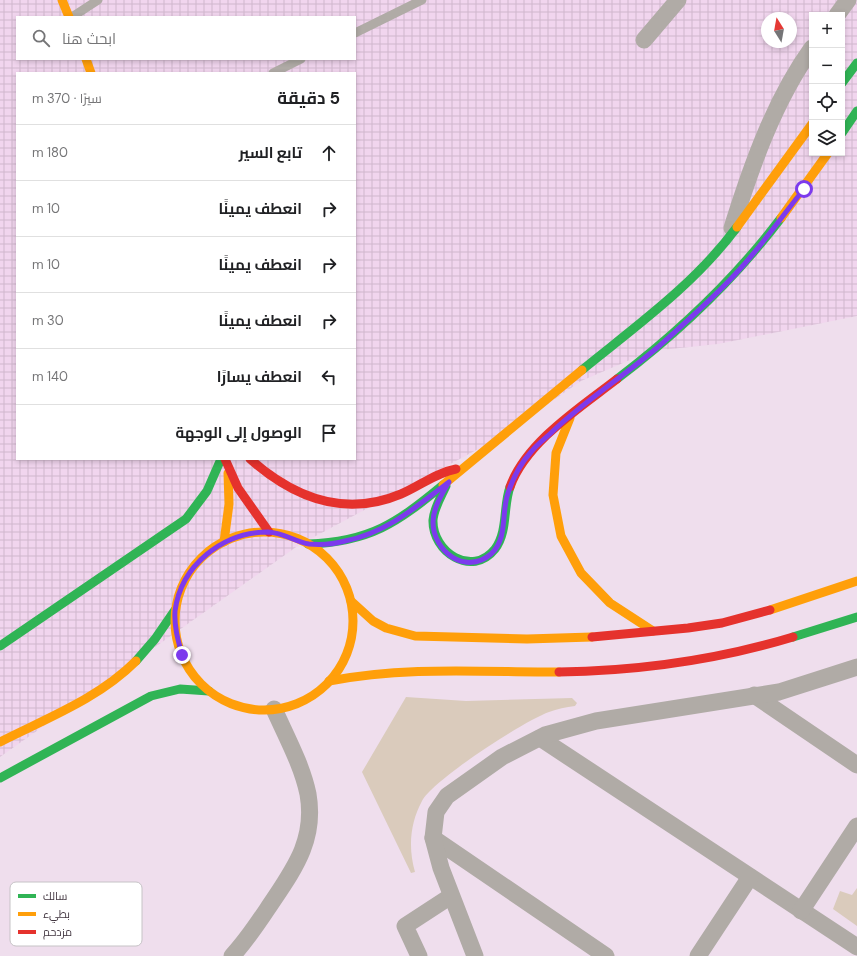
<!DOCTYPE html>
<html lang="ar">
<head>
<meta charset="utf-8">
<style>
  :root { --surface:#fff; --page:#f6f6f6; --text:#202124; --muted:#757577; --line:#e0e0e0 }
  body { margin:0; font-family:"DM Sans",Cairo,sans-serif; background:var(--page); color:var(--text); direction:rtl }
  .controls { position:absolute; right:12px; top:12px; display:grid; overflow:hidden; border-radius:0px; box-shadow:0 2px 6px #0003 }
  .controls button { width:36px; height:36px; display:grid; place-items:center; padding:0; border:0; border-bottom:1px solid var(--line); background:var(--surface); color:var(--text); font:20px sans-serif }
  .compass { position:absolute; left:761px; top:12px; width:36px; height:36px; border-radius:50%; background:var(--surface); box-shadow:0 2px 6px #0003; rotate:349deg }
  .stop { position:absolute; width:12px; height:12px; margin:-9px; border:3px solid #7c3aed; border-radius:50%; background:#fff }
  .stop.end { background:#7c3aed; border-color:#fff; box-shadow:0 1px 4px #0008 }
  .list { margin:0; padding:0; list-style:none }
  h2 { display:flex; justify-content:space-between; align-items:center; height:52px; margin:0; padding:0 16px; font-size:17px }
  h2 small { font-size:13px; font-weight:400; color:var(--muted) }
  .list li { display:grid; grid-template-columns:26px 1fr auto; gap:12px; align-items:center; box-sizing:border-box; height:56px; padding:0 16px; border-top:1px solid var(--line) }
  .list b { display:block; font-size:15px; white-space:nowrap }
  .list em { font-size:13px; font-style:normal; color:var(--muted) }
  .icon { flex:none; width:22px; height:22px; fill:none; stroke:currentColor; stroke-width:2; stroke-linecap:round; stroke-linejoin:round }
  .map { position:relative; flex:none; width:857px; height:956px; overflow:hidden; direction:ltr }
  .search { position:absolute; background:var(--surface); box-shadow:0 2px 6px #0003; left:16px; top:16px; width:340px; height:44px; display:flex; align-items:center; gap:10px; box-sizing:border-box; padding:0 14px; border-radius:0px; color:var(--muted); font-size:15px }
  .panel { position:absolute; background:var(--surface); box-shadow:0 2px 6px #0003; left:16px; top:72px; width:340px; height:388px; border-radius:0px; direction:rtl }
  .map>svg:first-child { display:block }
  .industrial { fill:url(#industrial-grid); fill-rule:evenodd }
  .park { fill:#dacbbc }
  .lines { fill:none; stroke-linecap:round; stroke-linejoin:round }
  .lane { stroke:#b0aba6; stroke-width:9 }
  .street { stroke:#b0aba6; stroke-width:17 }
  .fast { stroke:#30b455; stroke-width:9 }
  .slow { stroke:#ff9f0a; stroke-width:9 }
  .jam { stroke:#e5322d; stroke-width:9 }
  .route { stroke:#7c3aed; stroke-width:5 }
  .key { fill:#fff; stroke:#c6c3c6; stroke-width:1 }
  .key-label { font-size:11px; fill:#423640 }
</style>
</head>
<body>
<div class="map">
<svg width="857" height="956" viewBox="0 0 857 956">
  <defs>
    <pattern id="industrial-grid" width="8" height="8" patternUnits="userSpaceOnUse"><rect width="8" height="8" fill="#f1d5ee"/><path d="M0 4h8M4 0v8" fill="none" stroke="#d0b7cd"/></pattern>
  </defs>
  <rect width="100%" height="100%" fill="#efdeed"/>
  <!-- industrial -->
  <path class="industrial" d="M0 0H857V316L718 344 651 351 581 381 497 439 299 545 0 757ZM812 15H842V153H812ZM17 17H355V59H17ZM767 18H791V42H767ZM17 73H355V459H17Z"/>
  <!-- park -->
  <g class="park">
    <path d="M406 697 466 701 572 698 577 703 575 706C566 707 557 709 549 712 524 721 434 779 422 801 410 823 408 848 415 872L411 873 362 772Z"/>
    <polygon points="857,888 857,926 833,909 840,891 852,895"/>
  </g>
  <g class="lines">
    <!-- lane -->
    <g class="lane">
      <polyline points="72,17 98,0"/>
      <polyline points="355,33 422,0"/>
      <polyline points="273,73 301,59"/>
    </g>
    <!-- street -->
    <g class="street">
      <polyline points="837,15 848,0"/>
      <polyline points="644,40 678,0"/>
      <path d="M732 228C751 167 774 101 812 48"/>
      <polyline points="754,695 857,765"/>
      <polyline points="540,738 857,947"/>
      <polyline points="433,838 606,956"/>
      <polyline points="801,911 857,826"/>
      <path d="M232 956C247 940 258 923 270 905 294 869 316 840 308 794 302 765 286 736 274 709"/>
      <polyline points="419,956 405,926 451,896"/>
      <polyline points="475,956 441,868 433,838 436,812 447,796 502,757 545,735 596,721 779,692 857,667"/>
      <polyline points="698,956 750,877"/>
    </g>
    <!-- fast -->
    <g class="fast">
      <polyline points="842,83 857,63"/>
      <polyline points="842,133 857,111"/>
      <path d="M582 370C636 326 695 284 737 227"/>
      <path d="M617 379C679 332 734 280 781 218"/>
      <path d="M446 486C441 497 434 508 433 520 432 552 472 578 495 549 508 532 503 506 510 487"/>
      <path d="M308 544C370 542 397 523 443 485"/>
      <polyline points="793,637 857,617"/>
      <polyline points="0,646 186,519 207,491 221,459"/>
      <polyline points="136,661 155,639 175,610"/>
      <polyline points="0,778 151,696 180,689 209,691"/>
    </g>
    <!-- slow -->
    <g class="slow">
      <polyline points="62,0 69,17"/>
      <polyline points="86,59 91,73"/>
      <polyline points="781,218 828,153"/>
      <polyline points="737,227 812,124"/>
      <polyline points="570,418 556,453 553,495 561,536 581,573 610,603 653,631"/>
      <polyline points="443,485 582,370"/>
      <circle cx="264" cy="621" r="89"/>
      <polyline points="224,542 229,504 228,473"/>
      <polyline points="351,601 373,621 386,628 415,636 527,639 592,637"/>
      <polyline points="770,610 857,581"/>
      <path d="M329 681C406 666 481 672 559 672"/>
      <path d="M0 742C47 718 98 699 136 661"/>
    </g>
    <!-- jam -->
    <g class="jam">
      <polyline points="225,459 238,488 269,532"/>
      <path d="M250 459C294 498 344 518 401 494 420 486 435 473 456 469"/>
      <path d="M510 487C526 442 581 407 617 379"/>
      <polyline points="592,637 688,628 722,623 770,610"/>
      <path d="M559 672C638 671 717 660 793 637"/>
    </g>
  </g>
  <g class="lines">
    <!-- route -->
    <path class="route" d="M182 655C178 640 174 626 175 611 181 565 223 532 268 532 285 533 295 542 309 544 320 545 334 544 345 541 386 533 416 507 449 482 442 494 433 508 433 522 433 551 465 576 491 554 508 539 501 513 508 493 513 478 520 464 531 452 537 444 546 438 553 431 586 400 624 376 658 347 686 322 715 297 740 269 763 244 783 215 804 189"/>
  </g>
  <!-- legend -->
  <rect x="10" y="882" width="132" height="64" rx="6" class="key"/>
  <rect x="18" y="894" width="18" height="4" fill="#30b455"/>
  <rect x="18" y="912" width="18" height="4" fill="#ff9f0a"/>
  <rect x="18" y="930" width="18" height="4" fill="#e5322d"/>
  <g class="key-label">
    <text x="43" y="900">سالك</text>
    <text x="43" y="918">بطيء</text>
    <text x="43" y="936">مزدحم</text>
  </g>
</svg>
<div class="controls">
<button>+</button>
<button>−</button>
<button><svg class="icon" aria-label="locate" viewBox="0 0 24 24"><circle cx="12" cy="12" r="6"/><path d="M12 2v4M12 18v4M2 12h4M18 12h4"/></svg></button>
<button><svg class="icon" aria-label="layers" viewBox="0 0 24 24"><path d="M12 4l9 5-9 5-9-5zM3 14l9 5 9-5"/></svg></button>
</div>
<svg class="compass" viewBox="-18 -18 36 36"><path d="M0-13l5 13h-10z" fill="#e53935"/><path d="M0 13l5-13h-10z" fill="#757577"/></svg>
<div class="stop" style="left:804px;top:189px"></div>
<div class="stop end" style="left:182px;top:655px"></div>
<div class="search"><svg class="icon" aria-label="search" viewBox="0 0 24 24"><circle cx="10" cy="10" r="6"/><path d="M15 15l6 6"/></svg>ابحث هنا</div>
<section class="panel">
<h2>5 دقيقة<small>سيرًا · 370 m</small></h2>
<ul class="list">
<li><svg class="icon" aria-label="ahead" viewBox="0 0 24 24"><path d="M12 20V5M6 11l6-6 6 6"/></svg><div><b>تابع السير</b></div><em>180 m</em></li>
<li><svg class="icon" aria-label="right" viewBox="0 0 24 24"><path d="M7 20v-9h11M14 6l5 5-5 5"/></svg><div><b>انعطف يمينًا</b></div><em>10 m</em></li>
<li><svg class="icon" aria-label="right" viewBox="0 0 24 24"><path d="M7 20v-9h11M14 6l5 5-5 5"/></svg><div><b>انعطف يمينًا</b></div><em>10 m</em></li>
<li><svg class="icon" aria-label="right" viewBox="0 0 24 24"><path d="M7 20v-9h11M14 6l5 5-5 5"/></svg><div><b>انعطف يمينًا</b></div><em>30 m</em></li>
<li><svg class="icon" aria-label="left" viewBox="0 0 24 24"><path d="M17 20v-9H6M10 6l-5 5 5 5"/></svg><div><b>انعطف يسارًا</b></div><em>140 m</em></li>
<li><svg class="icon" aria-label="arrive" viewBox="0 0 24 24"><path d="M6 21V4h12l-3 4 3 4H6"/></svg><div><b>الوصول إلى الوجهة</b></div></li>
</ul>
</section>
</div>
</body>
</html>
